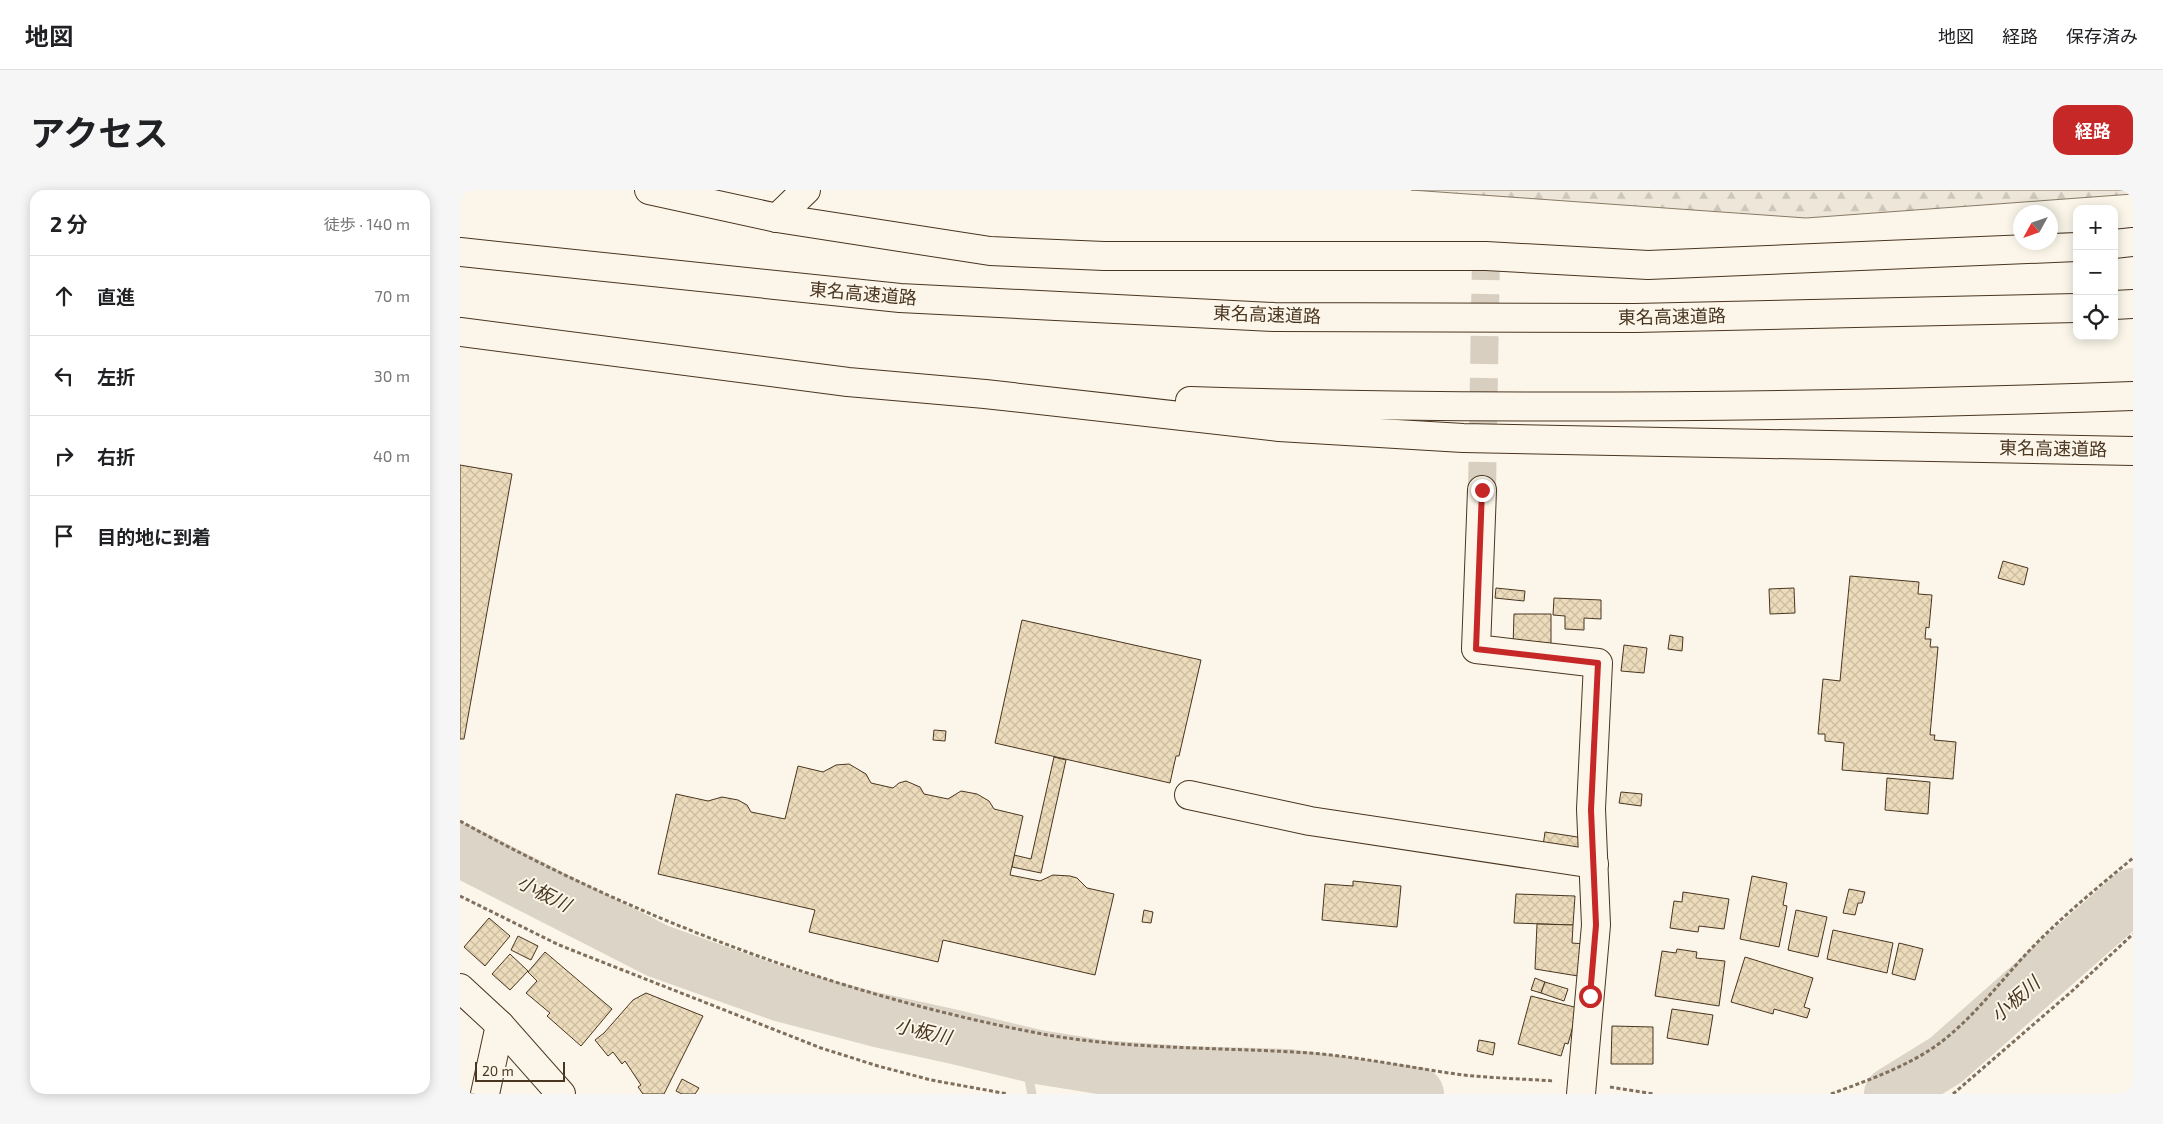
<!DOCTYPE html>
<html lang="ja">
<head>
<meta charset="utf-8">
<style>
  :root { --surface:#fff; --page:#f6f6f6; --text:#202124; --muted:#757577; --line:#e0e0e0; --accent:#c62828 }
  body { margin:0; font-family:"Exo 2","Noto Sans JP",sans-serif; background:var(--page); color:var(--text) }
  .controls { position:absolute; right:15px; top:15px; display:grid; overflow:hidden; border-radius:10px; box-shadow:0 2px 12px #0003 }
  .controls button { width:45px; height:45px; display:grid; place-items:center; padding:0; border:0; border-bottom:1px solid var(--line); background:var(--surface); color:var(--text); font:25px sans-serif }
  .compass { position:absolute; left:1553px; top:15px; width:45px; height:45px; border-radius:50%; background:var(--surface); box-shadow:0 2px 12px #0003; rotate:230deg }
  .scale { position:absolute; left:15px; bottom:12px; width:90px; box-sizing:border-box; padding-left:5px; border:2px solid #4a3520; border-top:0; font-size:14px; line-height:18px; white-space:nowrap; color:#4a3520; -webkit-text-stroke:4px #fbf6e9; paint-order:stroke }
  .stop { position:absolute; width:15px; height:15px; margin:-11px; border:4px solid #c62828; border-radius:50%; background:#fff }
  .stop.end { background:#c62828; border-color:#fff; box-shadow:0 1px 5px #0008 }
  .list { margin:0; padding:0; list-style:none }
  h2 { display:flex; justify-content:space-between; align-items:center; height:65px; margin:0; padding:0 20px; font-size:21px }
  h2 small { font-size:16px; font-weight:400; color:var(--muted) }
  .list li { display:grid; grid-template-columns:32px 1fr auto; gap:15px; align-items:center; box-sizing:border-box; height:80px; padding:0 20px; border-top:1px solid var(--line) }
  .list b { display:block; font-size:19px; white-space:nowrap }
  .list em { font-size:16px; font-style:normal; color:var(--muted) }
  .icon { flex:none; width:28px; height:28px; fill:none; stroke:currentColor; stroke-width:2; stroke-linecap:round; stroke-linejoin:round }
  .map { position:relative; flex:none; width:1673px; height:904px; overflow:hidden; border-radius:15px }
  header { display:flex; align-items:center; gap:30px; box-sizing:border-box; height:70px; padding:0 25px; background:var(--surface); border-bottom:1px solid var(--line) }
  header strong { font-size:24px }
  nav { display:flex; gap:28px; margin-inline-start:auto; font-size:18px }
  .intro { display:flex; align-items:center; justify-content:space-between; box-sizing:border-box; height:120px; padding:0 30px }
  h1 { margin:0; font-size:35px }
  .button { padding:12px 22px; border-radius:15px; background:var(--accent); color:#fff; font-size:18px; font-weight:700 }
  main { display:flex; gap:30px; padding:0 30px }
  aside { flex:1; background:var(--surface); border-radius:15px; box-shadow:0 2px 12px #0003 }
  .map>svg:first-child { display:block }
  .forest { fill:url(#forest-firs); stroke:#887966 }
  .lines { fill:none; stroke-linecap:round; stroke-linejoin:round }
  .stream { stroke:#dcd4c6; stroke-width:9 }
  .river { stroke:#dcd4c6; stroke-width:54 }
  .building { fill:url(#building-cross-hatch); stroke:#4a3520 }
  .street-tunnel { stroke:#d8cfc1; stroke-width:28; stroke-dasharray:28 14; stroke-linecap:butt }
  .street-casing { stroke:#4a3520; stroke-width:30 }
  .secondary-casing { stroke:#4a3520; stroke-width:30 }
  .highway-casing { stroke:#4a3520; stroke-width:30 }
  .path { stroke:#7f6f5c; stroke-width:3; stroke-dasharray:4 2.5; stroke-linecap:butt }
  .street { stroke:#fbf6e9; stroke-width:28 }
  .secondary { stroke:#fbf6e9; stroke-width:28 }
  .highway { stroke:#fbf6e9; stroke-width:28 }
  .route { stroke:#c62828; stroke-width:6 }
  .labels { text-anchor:middle; stroke-width:4; stroke-linejoin:round; paint-order:stroke }
  .street-label { font-size:18px; fill:#4a3520; stroke:#fbf6e9 }
  .water-label { font-size:19px; font-style:italic; fill:#4a3520; stroke:#fbf6e9 }
</style>
</head>
<body>
<header>
<strong>地図</strong>
<nav><a>地図</a><a>経路</a><a>保存済み</a></nav>
</header>
<div class="intro"><h1>アクセス</h1><a class="button">経路</a></div>
<main>
<aside>
<h2>2 分<small>徒歩 · 140 m</small></h2>
<ul class="list">
<li><svg class="icon" aria-label="ahead" viewBox="0 0 24 24"><path d="M12 20V5M6 11l6-6 6 6"/></svg><div><b>直進</b></div><em>70 m</em></li>
<li><svg class="icon" aria-label="left" viewBox="0 0 24 24"><path d="M17 20v-9H6M10 6l-5 5 5 5"/></svg><div><b>左折</b></div><em>30 m</em></li>
<li><svg class="icon" aria-label="right" viewBox="0 0 24 24"><path d="M7 20v-9h11M14 6l5 5-5 5"/></svg><div><b>右折</b></div><em>40 m</em></li>
<li><svg class="icon" aria-label="arrive" viewBox="0 0 24 24"><path d="M6 21V4h12l-3 4 3 4H6"/></svg><div><b>目的地に到着</b></div></li>
</ul>
</aside>
<div class="map">
<svg width="1673" height="904" viewBox="0 0 1673 904">
  <defs>
    <pattern id="forest-firs" width="22" height="20" patternUnits="userSpaceOnUse" patternTransform="scale(1.25)"><rect width="22" height="20" fill="#ede6d9"/><path d="M5 1l3.5 6h-7zM16 11l3.5 6h-7z" fill="#cdc6ba"/></pattern>
    <pattern id="building-cross-hatch" width="8" height="8" patternUnits="userSpaceOnUse" patternTransform="scale(1.25)"><rect width="8" height="8" fill="#ecdcbc"/><path d="M0 0l8 8M0 8l8-8" fill="none" stroke="#ccbda1"/></pattern>
  </defs>
  <rect width="100%" height="100%" fill="#fbf6e9"/>
  <!-- forest -->
  <polygon class="forest" points="951,0 1673,0 1673,4 1346,28"/>
  <g class="lines">
    <!-- stream -->
    <polyline class="stream" points="495,847 553,872 568,885 572,904"/>
    <!-- river -->
    <g class="river">
      <polyline points="0,660 198,761 322,805 417,830 495,847 578,867 640,877 724,883 828,886 957,904"/>
      <polyline points="1431,904 1486,870 1673,705"/>
    </g>
  </g>
  <!-- building -->
  <g class="building">
    <polygon points="0,275 52,284 4,549 0,549"/>
    <polygon points="1543,371 1568,378 1564,395 1538,388"/>
    <polygon points="1390,386 1459,392 1458,404 1472,405 1469,438 1466,437 1465,449 1471,449 1470,457 1478,457 1470,545 1475,545 1474,550 1496,552 1493,589 1382,580 1384,553 1365,551 1365,544 1358,544 1363,489 1380,491"/>
    <polygon points="1036,398 1065,401 1064,411 1035,408"/>
    <polygon points="1334,398 1335,423 1310,424 1309,399"/>
    <polygon points="1094,408 1141,410 1141,429 1124,428 1124,440 1105,439 1105,426 1093,425"/>
    <polygon points="1054,424 1091,424 1091,458 1053,457"/>
    <polygon points="562,430 741,470 719,566 716,566 710,593 535,553"/>
    <polygon points="1210,445 1223,447 1222,461 1208,459"/>
    <polygon points="1164,455 1187,458 1184,483 1161,481"/>
    <polygon points="474,540 486,541 485,551 473,550"/>
    <polygon points="594,567 606,570 581,683 552,677 554,665 571,669"/>
    <polygon points="389,574 406,584 411,593 433,598 439,593 446,591 460,597 464,604 488,609 501,601 517,604 529,611 534,619 563,626 550,685 580,691 593,685 610,686 617,688 627,698 654,704 635,785 483,750 478,772 349,742 355,720 198,684 216,604 248,611 262,607 278,610 287,615 291,622 325,629 338,576 363,582 376,575"/>
    <polygon points="1427,588 1470,592 1468,624 1425,620"/>
    <polygon points="1161,602 1182,604 1181,616 1159,613"/>
    <polygon points="1085,642 1124,648 1122,662 1083,656"/>
    <polygon points="1292,686 1327,693 1323,715 1327,716 1319,757 1280,749"/>
    <polygon points="893,691 941,696 937,737 862,730 865,694 893,696"/>
    <polygon points="1389,699 1405,702 1402,713 1398,713 1395,725 1383,723"/>
    <polygon points="1223,702 1269,709 1264,739 1239,736 1238,742 1210,738 1214,711 1222,712"/>
    <polygon points="1056,704 1115,706 1113,735 1054,733"/>
    <polygon points="684,720 693,722 691,733 682,732"/>
    <polygon points="1336,720 1367,727 1358,767 1328,760"/>
    <polygon points="29,728 50,746 25,776 4,757"/>
    <polygon points="1077,734 1113,735 1112,753 1125,754 1124,787 1075,779"/>
    <polygon points="1373,740 1433,753 1427,783 1367,769"/>
    <polygon points="58,746 78,756 71,770 51,760"/>
    <polygon points="1439,753 1463,759 1455,790 1432,784"/>
    <polygon points="1217,759 1237,762 1236,768 1265,771 1259,816 1195,806 1202,761 1216,763"/>
    <polygon points="85,762 152,819 121,856 87,826 90,823 66,803 77,791 68,782"/>
    <polygon points="50,764 68,781 50,800 32,784"/>
    <polygon points="1285,767 1353,788 1344,817 1350,819 1347,828 1314,819 1313,824 1271,812"/>
    <polygon points="1075,788 1085,792 1081,803 1071,800"/>
    <polygon points="1085,792 1108,799 1104,811 1081,803"/>
    <polygon points="186,803 243,826 204,904 183,904 178,897 181,895 165,871 162,874 153,862 148,866 135,850 144,843 173,810"/>
    <polygon points="1071,806 1118,818 1108,854 1105,853 1101,866 1058,854"/>
    <polygon points="1212,819 1253,825 1248,855 1207,848"/>
    <polygon points="1152,836 1193,837 1193,874 1151,874"/>
    <polygon points="1019,850 1035,853 1033,865 1017,861"/>
    <polygon points="222,889 239,898 235,904 222,904 216,901"/>
  </g>
  <g class="lines">
    <!-- street-tunnel -->
    <polyline class="street-tunnel" points="1022,300 1026,66"/>
    <defs>
      <g id="street">
        <polyline points="189,0 317,28 530,61 644,66 1026,66 1188,75 1617,57"/>
        <polyline points="317,28 346,0"/>
        <polyline points="1654,54 1673,52"/>
        <polyline points="1022,300 1016,459 1138,473 1131,619 1136,735 1121,904"/>
        <polyline points="729,605 850,631 1134,674"/>
        <polyline points="25,904 40,835"/>
      </g>
      <polyline id="secondary" points="0,798 40,835 101,904"/>
      <g id="highway">
        <polyline points="0,62 440,108 814,127 1175,128 1617,118"/>
        <polyline points="1654,115 1673,114"/>
        <polyline points="0,142 388,192 525,204 819,237 1003,248 1673,261"/>
        <path d="M730 211C1044 221 1359 217 1673 206"/>
      </g>
    </defs>
    <!-- street casing -->
    <use href="#street" class="street-casing"/>
    <!-- secondary casing -->
    <use href="#secondary" class="secondary-casing"/>
    <!-- highway casing -->
    <use href="#highway" class="highway-casing"/>
    <!-- path -->
    <g class="path">
      <path d="M0 631C180 730 375 804 577 843 666 860 759 857 850 863 901 867 952 878 1003 885 1033 888 1064 889 1094 891"/>
      <polyline points="0,706 99,755 361,858 418,876 471,890 548,904"/>
      <polyline points="1150,897 1194,904"/>
      <path d="M1371 904C1403 892 1435 881 1465 863 1505 839 1536 796 1568 762 1600 728 1637 698 1673 668"/>
      <polyline points="1493,904 1611,802 1673,744"/>
    </g>
    <!-- street -->
    <use href="#street" class="street"/>
    <!-- secondary -->
    <use href="#secondary" class="secondary"/>
    <!-- highway -->
    <use href="#highway" class="highway"/>
  </g>
  <g class="lines">
    <!-- route -->
    <polyline class="route" points="1022,300 1016,459 1138,473 1131,620 1136,735 1130,806"/>
  </g>
  <g class="labels">
    <!-- street labels -->
    <g class="street-label">
      <text transform="translate(403 104) rotate(5)" y="6">東名高速道路</text>
      <text transform="translate(807 125) rotate(2)" y="6">東名高速道路</text>
      <text transform="translate(1212 127) rotate(-1)" y="6">東名高速道路</text>
      <text transform="translate(1593 259) rotate(1)" y="6">東名高速道路</text>
    </g>
    <!-- water labels -->
    <g class="water-label">
      <text transform="translate(84 703) rotate(27)" y="7">小板川</text>
      <text transform="translate(1555 809) rotate(-41)" y="7">小板川</text>
      <text transform="translate(463 841) rotate(13)" y="7">小板川</text>
    </g>
  </g>
</svg>
<div class="controls">
<button>+</button>
<button>−</button>
<button><svg class="icon" aria-label="locate" viewBox="0 0 24 24"><circle cx="12" cy="12" r="6"/><path d="M12 2v4M12 18v4M2 12h4M18 12h4"/></svg></button>
</div>
<svg class="compass" viewBox="-18 -18 36 36"><path d="M0-13l5 13h-10z" fill="#e53935"/><path d="M0 13l5-13h-10z" fill="#757577"/></svg>
<div class="scale">20 m</div>
<div class="stop" style="left:1130px;top:806px"></div>
<div class="stop end" style="left:1022px;top:300px"></div>
</div>
</main>
</body>
</html>
